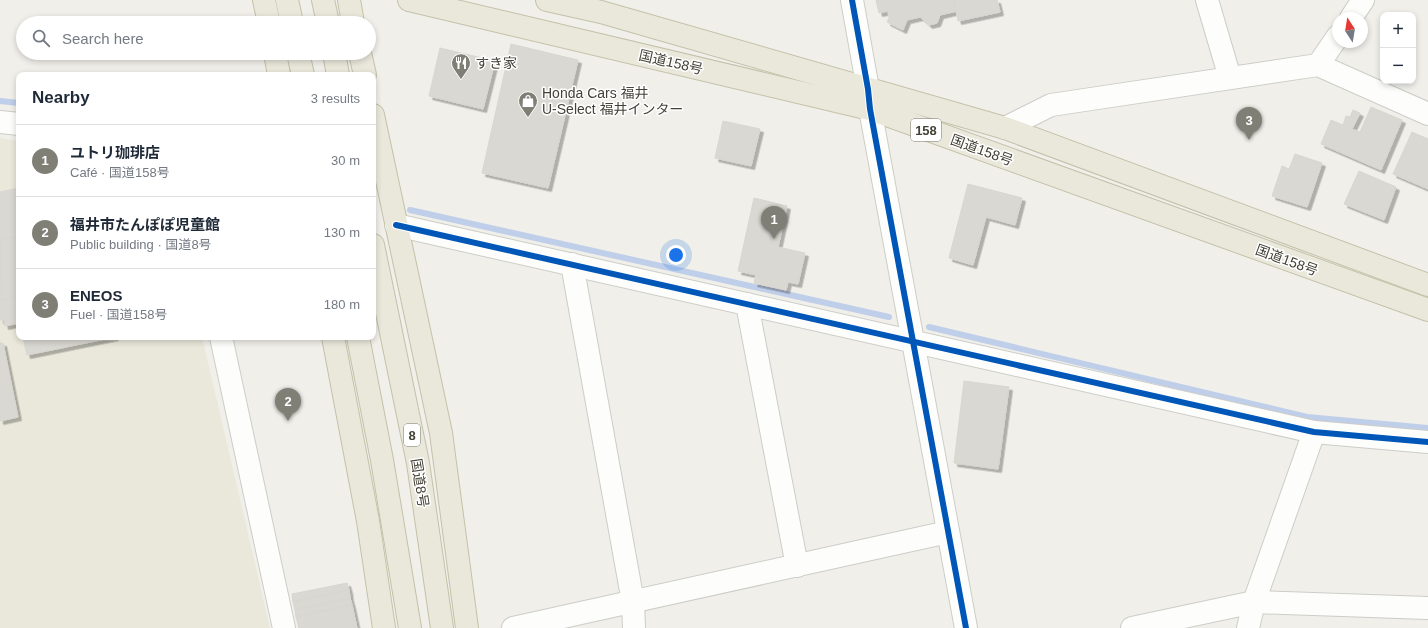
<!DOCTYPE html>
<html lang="en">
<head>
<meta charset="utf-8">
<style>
  :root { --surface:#fff; --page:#f6f6f7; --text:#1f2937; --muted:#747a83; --line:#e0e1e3; --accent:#807f76 }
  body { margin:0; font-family:Helvetica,"Noto Sans JP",sans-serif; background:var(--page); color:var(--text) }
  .controls { position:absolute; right:12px; top:12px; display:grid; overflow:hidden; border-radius:8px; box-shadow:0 2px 6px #0003 }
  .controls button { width:36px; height:36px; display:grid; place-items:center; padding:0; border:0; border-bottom:1px solid var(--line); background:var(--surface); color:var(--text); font:20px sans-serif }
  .compass { position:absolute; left:1332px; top:12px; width:36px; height:36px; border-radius:50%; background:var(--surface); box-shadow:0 2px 6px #0003; rotate:348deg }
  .you { position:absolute; left:676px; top:255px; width:14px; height:14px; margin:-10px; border:3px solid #fff; border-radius:50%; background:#1a73e8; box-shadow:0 0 0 6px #1a73e833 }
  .badge { display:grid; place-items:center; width:26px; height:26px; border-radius:50%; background:var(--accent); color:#fff; font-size:13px; font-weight:700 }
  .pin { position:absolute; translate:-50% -33px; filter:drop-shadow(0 1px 2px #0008) }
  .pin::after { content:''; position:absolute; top:21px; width:14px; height:12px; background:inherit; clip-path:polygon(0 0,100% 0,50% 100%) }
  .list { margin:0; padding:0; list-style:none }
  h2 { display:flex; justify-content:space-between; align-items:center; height:52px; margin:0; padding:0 16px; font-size:17px }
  h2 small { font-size:13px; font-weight:400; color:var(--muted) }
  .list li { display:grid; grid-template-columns:26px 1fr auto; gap:12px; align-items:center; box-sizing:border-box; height:72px; padding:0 16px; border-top:1px solid var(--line) }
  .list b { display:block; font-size:15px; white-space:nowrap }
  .list p { margin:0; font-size:13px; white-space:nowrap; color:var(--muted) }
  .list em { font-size:13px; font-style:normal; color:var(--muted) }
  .icon { flex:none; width:22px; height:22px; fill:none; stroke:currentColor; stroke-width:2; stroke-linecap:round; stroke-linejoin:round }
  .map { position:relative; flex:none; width:1428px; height:628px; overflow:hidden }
  .search { position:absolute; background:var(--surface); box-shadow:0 2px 6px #0003; left:16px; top:16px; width:360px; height:44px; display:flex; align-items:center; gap:10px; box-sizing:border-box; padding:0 14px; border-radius:22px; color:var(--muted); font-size:15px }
  .panel { position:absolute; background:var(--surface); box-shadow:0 2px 6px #0003; left:16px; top:72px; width:360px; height:268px; border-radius:8px }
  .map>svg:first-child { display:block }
  .education { fill:#e9e8da }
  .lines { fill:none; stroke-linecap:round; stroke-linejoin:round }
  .stream { stroke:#bfcee9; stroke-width:6 }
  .building { fill:#d9d8d2; stroke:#d8d6d0; filter:url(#shadow) }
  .minor-casing { stroke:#cdcdc8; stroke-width:24 }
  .highway-casing { stroke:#c4c1a9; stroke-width:24 }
  .minor { stroke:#fdfdfc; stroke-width:22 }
  .highway { stroke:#eae8db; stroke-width:22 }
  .cycleway-casing { stroke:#fff; stroke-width:8 }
  .cycleway { stroke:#0057b8; stroke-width:6 }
  .labels { text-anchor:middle; stroke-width:3; stroke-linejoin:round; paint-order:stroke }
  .shield { fill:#fff; stroke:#7c7b73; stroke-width:1 }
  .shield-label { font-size:13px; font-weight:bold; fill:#444237 }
  .street-label { font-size:14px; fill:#444237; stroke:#fff }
  .poi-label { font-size:14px; fill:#444237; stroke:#fff; text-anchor:start }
</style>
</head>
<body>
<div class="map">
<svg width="1428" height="628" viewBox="0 0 1428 628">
  <defs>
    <filter id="shadow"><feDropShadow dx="3.5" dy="3.5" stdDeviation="0" flood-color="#0004"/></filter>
  </defs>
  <rect width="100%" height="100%" fill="#f0efea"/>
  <!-- education -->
  <polygon class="education" points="0,138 19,141 19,337 202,337 270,628 0,628"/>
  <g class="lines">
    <!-- stream -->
    <g class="stream">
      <polyline points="0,101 19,103"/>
      <polyline points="410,210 889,317"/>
      <polyline points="929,327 1307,417 1428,428"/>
    </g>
  </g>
  <!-- building -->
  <g class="building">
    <polygon points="876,0 954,0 957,11 940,15 937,23 929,25 920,17 907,20 903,30 887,22 889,18 888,11 879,13"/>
    <polygon points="954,0 997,0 1000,12 958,21"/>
    <polygon points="511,44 578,60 548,188 482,173"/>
    <polygon points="440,48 495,61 483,109 429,96"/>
    <polygon points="1371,107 1402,120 1381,170 1321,144 1331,120 1343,125 1346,116 1350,117 1353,110 1360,113 1352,129 1360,132"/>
    <polygon points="723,121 760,129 751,166 715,158"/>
    <polygon points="1412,132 1428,139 1428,189 1393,174"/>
    <polygon points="1295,154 1322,163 1307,207 1272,196 1282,166 1289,169"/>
    <polygon points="1359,171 1396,187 1384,220 1344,204"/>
    <polygon points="968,184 1022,198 1015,225 986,217 973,265 949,258"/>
    <polygon points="19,188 19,323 5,326 4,320 0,320 0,192"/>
    <polygon points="754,198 787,206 778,247 805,253 798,284 788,282 786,290 754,283 756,275 738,271"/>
    <polygon points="19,236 19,296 0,300 0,291 2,290 0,240"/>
    <polygon points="23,337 115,337 27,355"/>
    <polygon points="0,343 3,343 18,417 0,421"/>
    <polygon points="964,381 1009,387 998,469 954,463"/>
    <polygon points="347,583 349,590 293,602 292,594"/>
    <polygon points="349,590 350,598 295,610 293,602"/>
    <polygon points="350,598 352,605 296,617 295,610"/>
    <polygon points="352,605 357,628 299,628 296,617"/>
  </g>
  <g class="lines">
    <defs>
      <g id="minor">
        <polyline points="852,0 868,89 870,109 966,628"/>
        <polyline points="1207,0 1230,78"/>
        <polyline points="1351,18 1363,0"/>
        <polyline points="1318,65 1338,36"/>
        <polyline points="0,122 19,124"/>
        <polyline points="1005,128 1051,105 1318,65 1428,114"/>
        <polyline points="396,225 1314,432 1428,442"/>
        <polyline points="572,264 633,602 634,628"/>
        <polyline points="747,304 797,566"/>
        <polyline points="221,337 284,628"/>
        <polyline points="513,628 948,532"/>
        <polyline points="1132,628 1254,602 1428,608"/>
        <polyline points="1248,628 1254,602 1314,432"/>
      </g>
      <g id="highway">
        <polyline points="264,0 269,23"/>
        <polyline points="287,0 292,23"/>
        <polyline points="323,0 328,23"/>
        <polyline points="349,0 353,23"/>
        <polyline points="409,0 870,109 1428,310"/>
        <polyline points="547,0 601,12 1005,128 1428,285"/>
        <polyline points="275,53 279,75"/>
        <polyline points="298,53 303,75"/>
        <polyline points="334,53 338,75"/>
        <polyline points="360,53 365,75"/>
        <polyline points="373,115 441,433 467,628"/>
        <polyline points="373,245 418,463 442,628"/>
        <polyline points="333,337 368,521 384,628"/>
        <polyline points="358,337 382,460 410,628"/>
      </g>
    </defs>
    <!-- minor casing -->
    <use href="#minor" class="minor-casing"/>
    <!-- highway casing -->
    <use href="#highway" class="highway-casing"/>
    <!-- minor -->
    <use href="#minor" class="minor"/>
    <!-- highway -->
    <use href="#highway" class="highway"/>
    <defs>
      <g id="cycleway">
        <polyline points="852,0 868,89 870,109 966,628"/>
        <polyline points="396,225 1314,432 1428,442"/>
      </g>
    </defs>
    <!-- cycleway casing -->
    <use href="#cycleway" class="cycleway-casing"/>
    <!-- cycleway -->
    <use href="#cycleway" class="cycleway"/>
  </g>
  <!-- icons -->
  <defs>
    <symbol id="restaurant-pin" viewBox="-11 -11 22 30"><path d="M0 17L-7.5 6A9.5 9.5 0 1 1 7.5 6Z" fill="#807f76" stroke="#fff"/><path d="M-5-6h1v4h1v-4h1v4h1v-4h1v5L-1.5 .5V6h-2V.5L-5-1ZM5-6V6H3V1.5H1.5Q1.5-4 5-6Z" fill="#fff"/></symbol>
    <symbol id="shop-pin" viewBox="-11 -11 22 30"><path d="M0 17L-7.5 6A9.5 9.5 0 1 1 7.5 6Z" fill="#807f76" stroke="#fff"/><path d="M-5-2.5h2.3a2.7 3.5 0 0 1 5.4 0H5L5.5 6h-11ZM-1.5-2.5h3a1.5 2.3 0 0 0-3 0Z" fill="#fff"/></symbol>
  </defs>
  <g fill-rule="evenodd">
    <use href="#restaurant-pin" x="450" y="52" width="22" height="30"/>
    <use href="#shop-pin" x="517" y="90" width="22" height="30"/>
  </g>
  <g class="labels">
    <!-- shield labels -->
    <g class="shield">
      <rect x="911" y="119" width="30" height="22" rx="3"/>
      <rect x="404" y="424" width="16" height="22" rx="3"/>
    </g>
    <g class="shield-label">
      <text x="926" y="135">158</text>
      <text x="412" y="440">8</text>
    </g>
    <!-- street labels -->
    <g class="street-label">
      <text transform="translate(671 62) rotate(13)" y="5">国道158号</text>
      <text transform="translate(982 150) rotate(20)" y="5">国道158号</text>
      <text transform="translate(1287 260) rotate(20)" y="5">国道158号</text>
      <text transform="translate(420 483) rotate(81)" y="5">国道8号</text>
    </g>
    <!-- poi labels -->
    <g class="poi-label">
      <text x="475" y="68">すき家</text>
      <text x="542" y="98">Honda Cars 福井<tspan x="542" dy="16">U-Select 福井インター</tspan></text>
    </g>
  </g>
</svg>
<div class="controls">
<button>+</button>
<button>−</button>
</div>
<svg class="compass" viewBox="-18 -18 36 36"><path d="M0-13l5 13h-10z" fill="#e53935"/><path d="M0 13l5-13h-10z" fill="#747a83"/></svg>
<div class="you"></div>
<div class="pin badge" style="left:774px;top:239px">1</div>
<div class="pin badge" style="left:288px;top:421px">2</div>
<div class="pin badge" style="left:1249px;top:140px">3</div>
<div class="search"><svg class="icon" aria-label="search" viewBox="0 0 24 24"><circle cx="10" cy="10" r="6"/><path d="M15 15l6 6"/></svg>Search here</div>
<section class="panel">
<h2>Nearby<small>3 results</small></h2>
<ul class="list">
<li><span class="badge">1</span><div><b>ユトリ珈琲店</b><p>Café · 国道158号</p></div><em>30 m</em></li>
<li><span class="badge">2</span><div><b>福井市たんぽぽ児童館</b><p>Public building · 国道8号</p></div><em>130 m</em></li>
<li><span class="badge">3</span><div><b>ENEOS</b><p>Fuel · 国道158号</p></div><em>180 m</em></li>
</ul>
</section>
</div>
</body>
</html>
